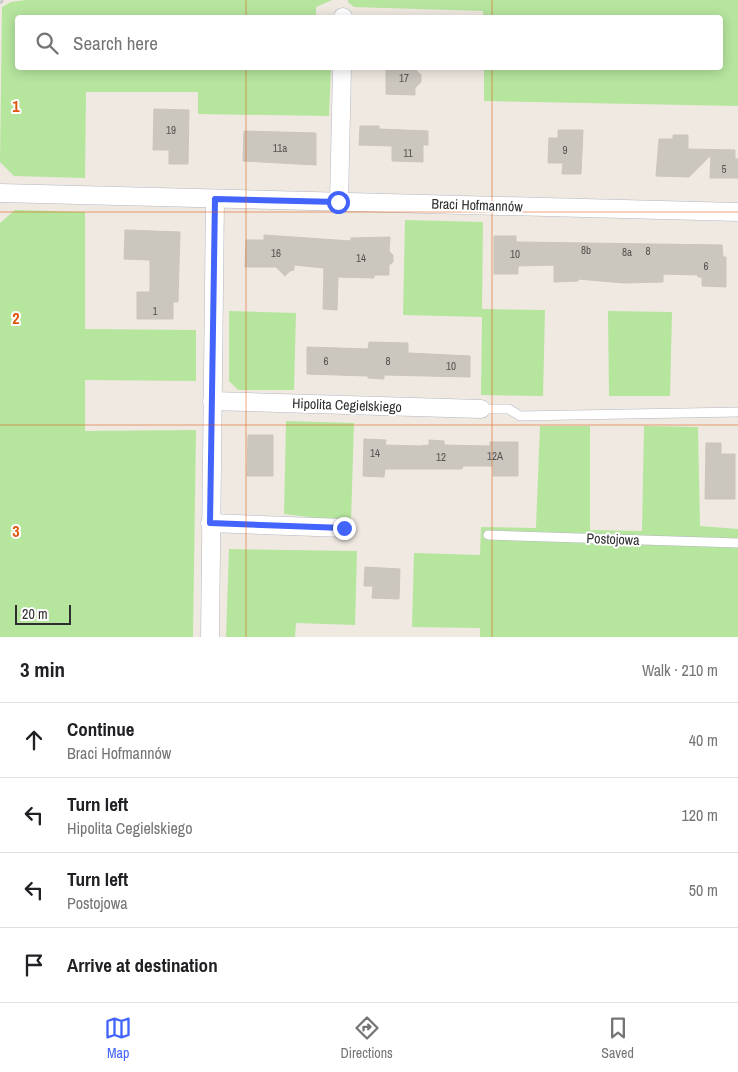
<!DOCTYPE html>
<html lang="en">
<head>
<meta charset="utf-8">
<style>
  :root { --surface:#fff; --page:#f2f2f2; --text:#202124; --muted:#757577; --line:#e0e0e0; --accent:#4264fb }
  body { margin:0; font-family:"Archivo Narrow",sans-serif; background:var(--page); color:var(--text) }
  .scale { position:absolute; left:15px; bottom:12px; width:56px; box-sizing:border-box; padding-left:5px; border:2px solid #2e2e2e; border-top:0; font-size:14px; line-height:18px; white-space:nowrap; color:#2e2e2e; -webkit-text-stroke:4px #fff; paint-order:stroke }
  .stop { position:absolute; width:15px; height:15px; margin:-11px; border:4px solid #4264fb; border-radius:50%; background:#fff }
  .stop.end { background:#4264fb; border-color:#fff; box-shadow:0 1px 5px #0008 }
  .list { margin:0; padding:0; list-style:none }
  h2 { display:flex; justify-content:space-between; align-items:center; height:65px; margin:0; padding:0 20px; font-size:21px }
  h2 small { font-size:16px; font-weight:400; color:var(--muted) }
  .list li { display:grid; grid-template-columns:32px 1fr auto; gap:15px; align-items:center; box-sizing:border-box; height:75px; padding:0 20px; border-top:1px solid var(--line) }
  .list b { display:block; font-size:19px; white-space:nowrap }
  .list p { margin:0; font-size:16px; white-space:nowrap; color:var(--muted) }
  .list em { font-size:16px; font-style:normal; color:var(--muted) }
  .icon { flex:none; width:28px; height:28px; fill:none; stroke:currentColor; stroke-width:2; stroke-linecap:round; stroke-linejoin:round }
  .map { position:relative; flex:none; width:738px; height:637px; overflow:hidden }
  .search { position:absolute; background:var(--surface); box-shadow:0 2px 12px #0003; left:15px; right:15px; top:15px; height:55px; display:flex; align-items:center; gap:12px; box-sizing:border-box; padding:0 18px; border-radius:5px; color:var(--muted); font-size:19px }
  .sheet { height:365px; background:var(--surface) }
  nav { display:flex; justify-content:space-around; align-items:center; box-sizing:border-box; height:70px; border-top:1px solid var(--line); background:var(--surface); font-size:14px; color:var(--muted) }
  nav a { display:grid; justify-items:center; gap:2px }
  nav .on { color:var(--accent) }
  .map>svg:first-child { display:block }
  .green { fill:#b6e59e }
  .building { fill:#cbc7bf; stroke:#cbc5ba }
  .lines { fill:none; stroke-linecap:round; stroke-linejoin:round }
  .service-casing { stroke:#b4b7c1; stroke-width:10 }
  .minor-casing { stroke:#b4b7c1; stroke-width:19 }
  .path { stroke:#c9c9c9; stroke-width:3; stroke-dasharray:4 2.5; stroke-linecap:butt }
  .service { stroke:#fff; stroke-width:9 }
  .minor { stroke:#fff; stroke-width:18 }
  .route { stroke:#4264fb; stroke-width:6 }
  .grid { fill:none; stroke:#df570e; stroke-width:1; stroke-opacity:0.55 }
  .labels { text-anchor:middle; stroke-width:4; stroke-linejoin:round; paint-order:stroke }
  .number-label { font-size:11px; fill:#555452 }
  .street-label { font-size:14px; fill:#2e2e2e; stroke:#fff }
  .grid-label { font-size:16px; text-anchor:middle; font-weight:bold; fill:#df570e; stroke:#fff; stroke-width:4; stroke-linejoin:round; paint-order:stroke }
</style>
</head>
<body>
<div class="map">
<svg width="738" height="637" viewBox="0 0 738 637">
  <rect width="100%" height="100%" fill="#efe9e1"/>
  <!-- green -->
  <g class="green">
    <polygon points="26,0 332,0 316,7 316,17 18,18 18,68 331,68 329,116 198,114 198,92 86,92 85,178 14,176 0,162 2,7 11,2"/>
    <polygon points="348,0 738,0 738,106 484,101 484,68 720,68 720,18 483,18 483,11 354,7 348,2"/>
    <polygon points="15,210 85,212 85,329 196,330 196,381 85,380 85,431 196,430 193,637 0,637 0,223"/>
    <polygon points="405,220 483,222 482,309 545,310 543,396 481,395 482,317 403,315"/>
    <polygon points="229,311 296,313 294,390 238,390 229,381"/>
    <polygon points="608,311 672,312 670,396 609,396"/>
    <polygon points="286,421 354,423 351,522 284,514"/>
    <polygon points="540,426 590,426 590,530 642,531 644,426 698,427 700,526 738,529 738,637 480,637 480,628 412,627 414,553 480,555 481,527 536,528"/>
    <polygon points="229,549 357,551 355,625 296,623 295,637 226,637"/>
  </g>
  <!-- building -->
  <g class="building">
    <polygon points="386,68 414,68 421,75 421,82 415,88 415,95 386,94"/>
    <polygon points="154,109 189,110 188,164 169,164 169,150 153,150"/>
    <polygon points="360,126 379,126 379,129 428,131 428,145 423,145 423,162 392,161 392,146 359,145"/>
    <polygon points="558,130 583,130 581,174 562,174 563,163 548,163 549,138 558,138"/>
    <polygon points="244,131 316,133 316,165 243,161"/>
    <polygon points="673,135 688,135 688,149 735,150 735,159 738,159 738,178 710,178 711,155 689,177 656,176 659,139 673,139"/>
    <polygon points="125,230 180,232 178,302 173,302 173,319 137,319 137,292 150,292 150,260 124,259"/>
    <polygon points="264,235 351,241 351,238 390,237 389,251 393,255 393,262 389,265 389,275 374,275 374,278 338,277 337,310 323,309 324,268 294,265 294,270 290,271 285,276 276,267 245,267 246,240 264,240"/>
    <polygon points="494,236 516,236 516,242 722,245 723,257 726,257 726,287 702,286 702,277 698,277 698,275 663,274 663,282 624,283 578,279 578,281 554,282 554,265 518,266 518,274 494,274"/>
    <polygon points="369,342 408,343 408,353 470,356 470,377 384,375 384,379 368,378 368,376 307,374 307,347 368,349"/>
    <polygon points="248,435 273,435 273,476 247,476"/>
    <polygon points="364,439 386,440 385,445 420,446 429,445 429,440 444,441 444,445 490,446 490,442 518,442 518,476 493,476 493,466 463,466 462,469 385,469 384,477 363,476"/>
    <polygon points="706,443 721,443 721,454 735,454 735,499 705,499"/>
    <polygon points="365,567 400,569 399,599 372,598 373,586 364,586"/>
  </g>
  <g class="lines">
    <defs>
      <g id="service">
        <polyline points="481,409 509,409 520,416 738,412"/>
        <polyline points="488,535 738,543"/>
      </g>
      <g id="minor">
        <polyline points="343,18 343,17"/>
        <polyline points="0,193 738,212"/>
        <polyline points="339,202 342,68"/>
        <polyline points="212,401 481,409"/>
        <polyline points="210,523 344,528"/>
        <polyline points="210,637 215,199"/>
      </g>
    </defs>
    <!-- service casing -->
    <use href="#service" class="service-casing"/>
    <!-- minor casing -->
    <use href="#minor" class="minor-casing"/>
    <!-- path -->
    <polyline class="path" points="0,3 4,0"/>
    <!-- service -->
    <use href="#service" class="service"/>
    <!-- minor -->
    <use href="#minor" class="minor"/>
  </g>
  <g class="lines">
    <!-- route -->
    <polyline class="route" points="338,202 215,199 210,523 344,528"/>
  </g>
  <!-- grid -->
  <path class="grid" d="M246 0V18M492 0V18M246 68V637M492 68V637M0 212H738M0 425H738"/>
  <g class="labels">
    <!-- number labels -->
    <g class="number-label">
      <text x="404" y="82">17</text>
      <text x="171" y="134">19</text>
      <text x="280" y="152">11a</text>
      <text x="565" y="154">9</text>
      <text x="408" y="157">11</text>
      <text x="724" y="173">5</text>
      <text x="586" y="254">8b</text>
      <text x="648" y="255">8</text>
      <text x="627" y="256">8a</text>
      <text x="276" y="257">16</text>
      <text x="515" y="258">10</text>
      <text x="361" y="262">14</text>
      <text x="706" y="270">6</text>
      <text x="155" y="315">1</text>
      <text x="326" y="365">6</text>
      <text x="388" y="365">8</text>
      <text x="451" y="370">10</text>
      <text x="375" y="457">14</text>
      <text x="495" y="460">12A</text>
      <text x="441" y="461">12</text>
    </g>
    <!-- street labels -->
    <g class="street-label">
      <text transform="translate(477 205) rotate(2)" y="5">Braci Hofmannów</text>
      <text transform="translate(347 405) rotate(2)" y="5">Hipolita Cegielskiego</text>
      <text transform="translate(613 539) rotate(2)" y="5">Postojowa</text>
    </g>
  </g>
  <g class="grid-label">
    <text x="16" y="112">1</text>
    <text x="16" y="324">2</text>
    <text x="16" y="537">3</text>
  </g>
</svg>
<div class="scale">20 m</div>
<div class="stop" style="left:338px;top:202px"></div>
<div class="stop end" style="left:344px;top:528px"></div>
<div class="search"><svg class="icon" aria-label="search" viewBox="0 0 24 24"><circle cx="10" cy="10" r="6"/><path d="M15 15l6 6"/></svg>Search here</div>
</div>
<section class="sheet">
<h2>3 min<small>Walk · 210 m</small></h2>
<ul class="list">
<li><svg class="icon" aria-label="ahead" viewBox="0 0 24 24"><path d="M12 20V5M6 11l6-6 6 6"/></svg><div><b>Continue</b><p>Braci Hofmannów</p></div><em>40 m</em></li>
<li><svg class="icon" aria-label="left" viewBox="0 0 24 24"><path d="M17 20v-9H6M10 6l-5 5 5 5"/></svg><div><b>Turn left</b><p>Hipolita Cegielskiego</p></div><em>120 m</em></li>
<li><svg class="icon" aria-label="left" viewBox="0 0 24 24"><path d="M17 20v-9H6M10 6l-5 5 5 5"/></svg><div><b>Turn left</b><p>Postojowa</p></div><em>50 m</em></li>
<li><svg class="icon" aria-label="arrive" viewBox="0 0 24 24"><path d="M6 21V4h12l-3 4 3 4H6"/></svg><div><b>Arrive at destination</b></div></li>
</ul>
</section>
<nav>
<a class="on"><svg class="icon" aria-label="map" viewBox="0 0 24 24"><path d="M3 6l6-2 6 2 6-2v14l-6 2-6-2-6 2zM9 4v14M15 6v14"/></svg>Map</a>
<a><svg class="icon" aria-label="directions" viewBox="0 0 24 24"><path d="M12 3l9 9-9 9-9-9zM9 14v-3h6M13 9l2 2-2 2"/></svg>Directions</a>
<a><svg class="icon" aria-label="saved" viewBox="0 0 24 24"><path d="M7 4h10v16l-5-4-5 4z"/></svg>Saved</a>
</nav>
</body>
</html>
